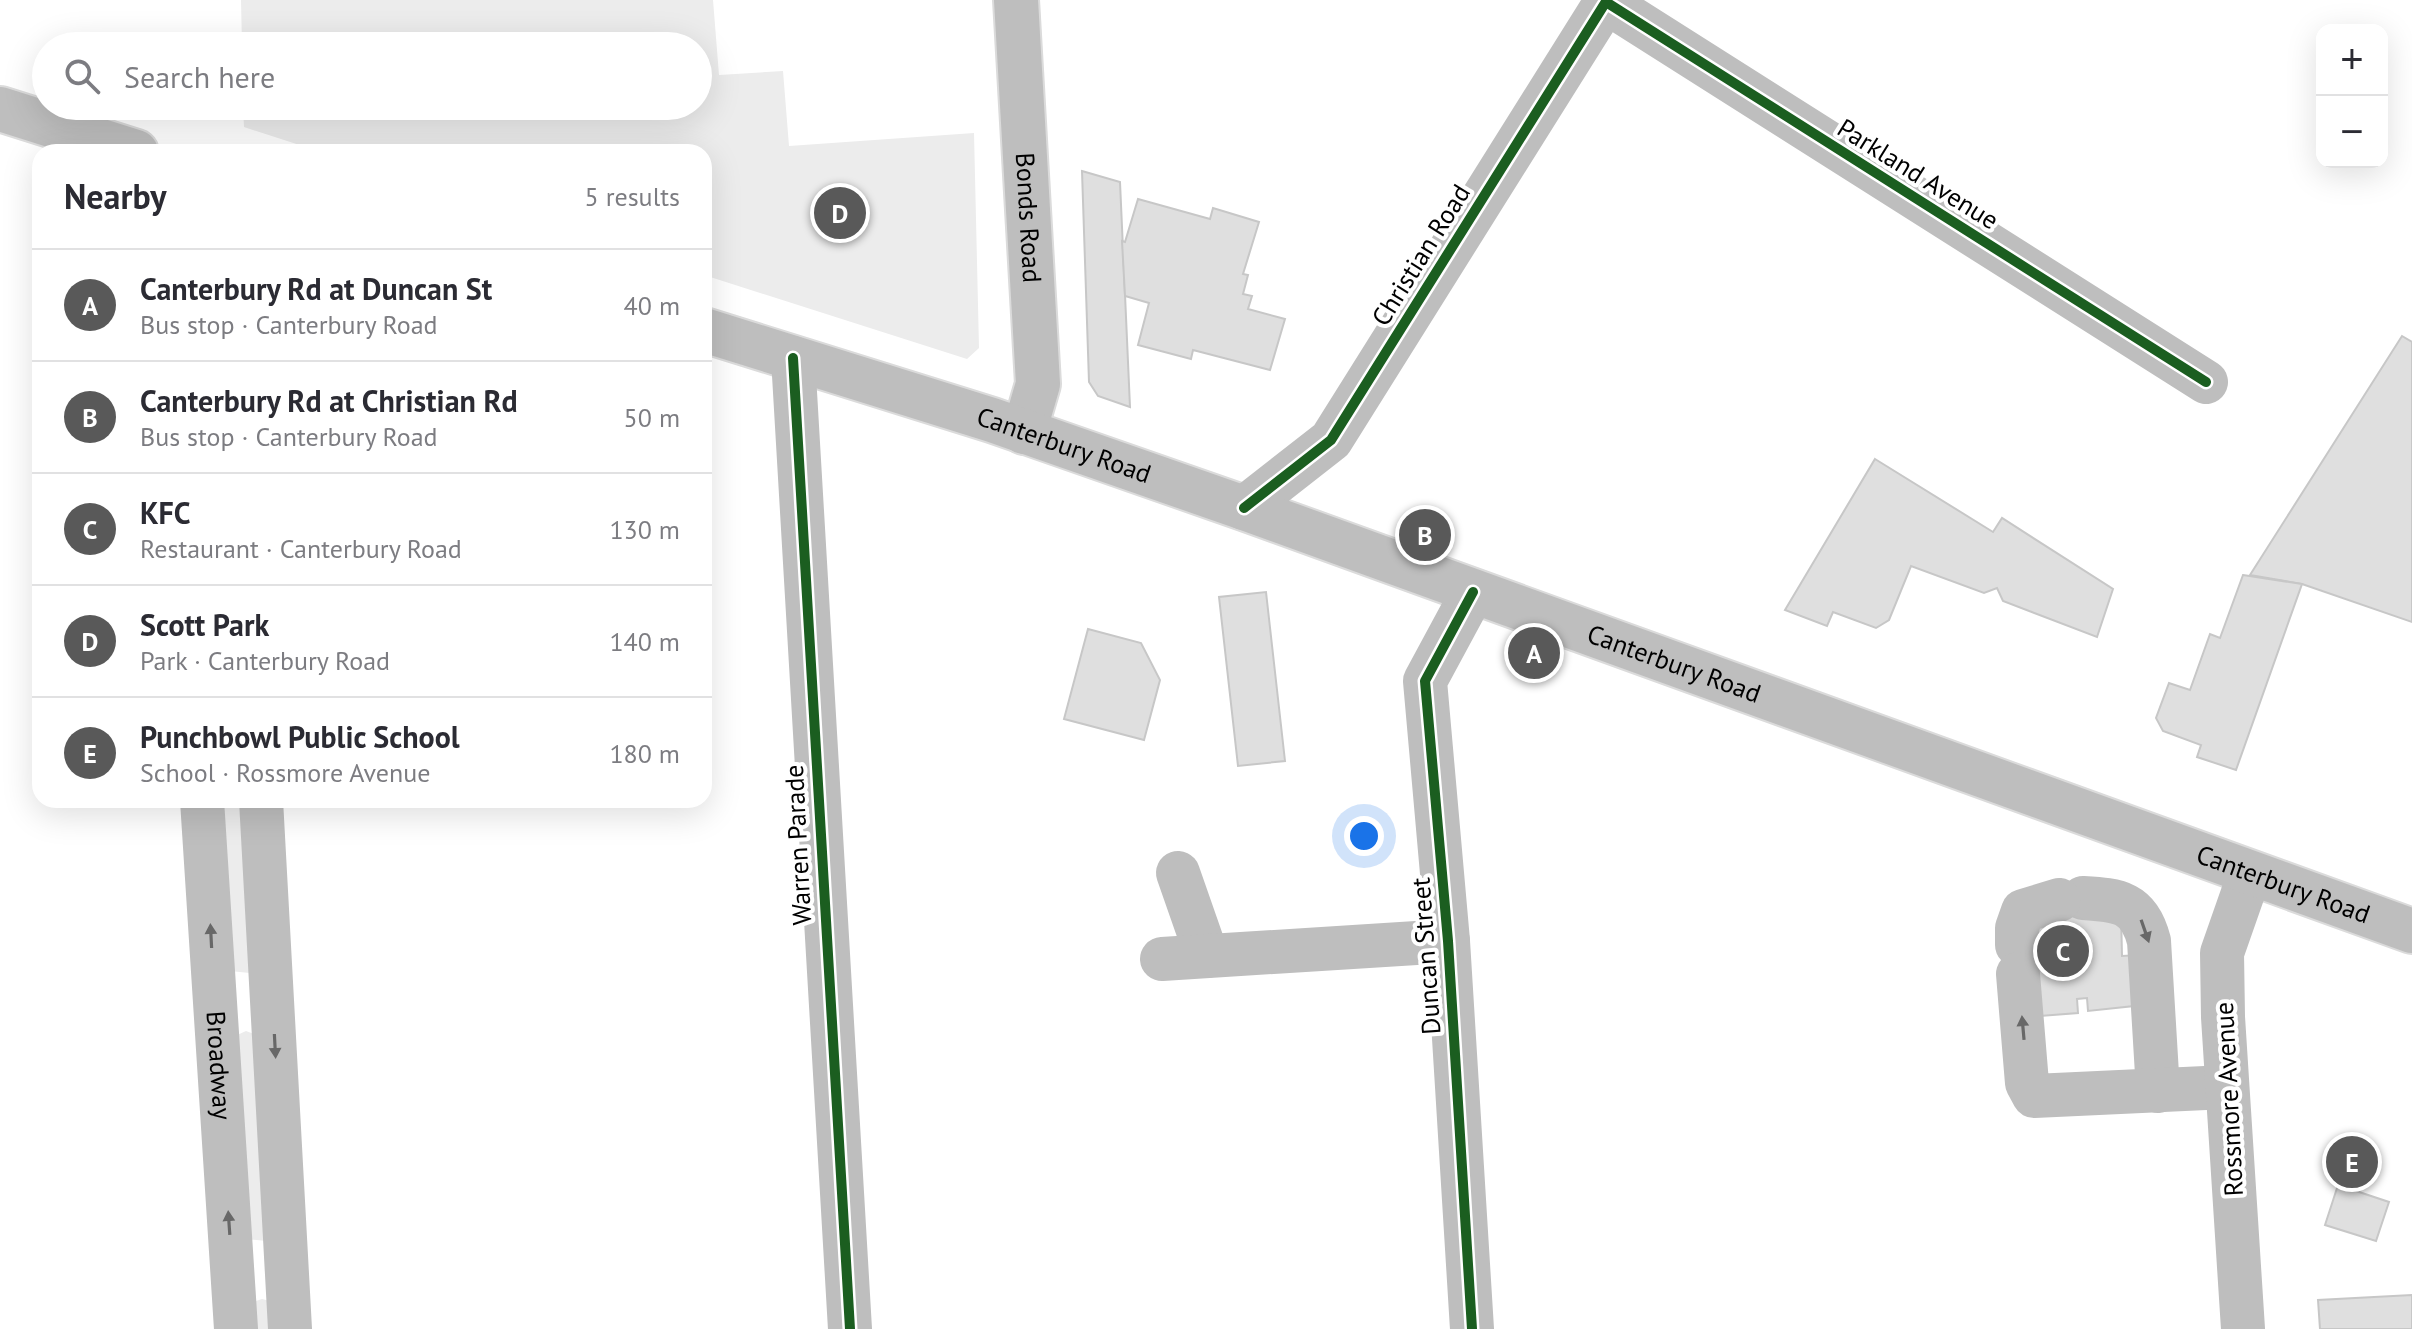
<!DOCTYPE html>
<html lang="en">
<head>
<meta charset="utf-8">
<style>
  :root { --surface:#fff; --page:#f7f7f7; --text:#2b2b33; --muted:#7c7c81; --line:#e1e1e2; --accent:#595959 }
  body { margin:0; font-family:"PT Sans",sans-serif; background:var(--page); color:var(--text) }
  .controls { position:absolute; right:24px; top:24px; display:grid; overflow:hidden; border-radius:16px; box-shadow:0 8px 32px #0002 }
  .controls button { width:72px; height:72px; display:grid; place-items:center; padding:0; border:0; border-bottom:2px solid var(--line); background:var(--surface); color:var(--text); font:40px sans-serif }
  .you { position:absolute; left:1364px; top:836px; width:28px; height:28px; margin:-20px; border:6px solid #fff; border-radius:50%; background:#1a73e8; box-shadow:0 0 0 12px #1a73e833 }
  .badge { display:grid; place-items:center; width:52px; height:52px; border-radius:50%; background:var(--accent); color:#fff; font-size:26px; font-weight:700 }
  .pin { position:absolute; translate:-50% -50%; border:4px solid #fff; box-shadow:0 2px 8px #0006 }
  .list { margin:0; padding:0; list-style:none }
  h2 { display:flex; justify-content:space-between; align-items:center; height:104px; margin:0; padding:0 32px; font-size:34px }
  h2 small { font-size:26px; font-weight:400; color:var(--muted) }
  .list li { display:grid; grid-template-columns:52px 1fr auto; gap:24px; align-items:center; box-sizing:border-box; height:112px; padding:0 32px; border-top:2px solid var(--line) }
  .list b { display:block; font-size:30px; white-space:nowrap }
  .list p { margin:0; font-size:26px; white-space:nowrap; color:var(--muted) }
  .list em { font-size:26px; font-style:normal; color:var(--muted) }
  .icon { flex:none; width:44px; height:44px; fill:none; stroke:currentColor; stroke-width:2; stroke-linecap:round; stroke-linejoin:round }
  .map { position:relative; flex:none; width:2412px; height:1329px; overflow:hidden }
  .search { position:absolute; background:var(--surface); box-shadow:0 8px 32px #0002; left:32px; top:32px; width:680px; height:88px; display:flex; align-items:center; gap:20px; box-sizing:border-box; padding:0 28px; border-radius:44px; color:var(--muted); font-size:30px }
  .panel { position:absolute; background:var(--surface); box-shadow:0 8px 32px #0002; left:32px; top:144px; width:680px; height:664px; border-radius:24px }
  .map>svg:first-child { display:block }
  .green { fill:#ececec }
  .building { fill:#dfdfdf; stroke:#c7c7c7; stroke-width:2 }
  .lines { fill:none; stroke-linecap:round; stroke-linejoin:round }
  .major-casing { stroke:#dbdbdb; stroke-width:48 }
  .highway-casing { stroke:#dbdbdb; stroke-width:48 }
  .minor { stroke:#bebebe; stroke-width:44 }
  .major { stroke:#bebebe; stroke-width:44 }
  .highway { stroke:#bebebe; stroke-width:44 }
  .cycleway-casing { stroke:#fff; stroke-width:15 }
  .cycleway { stroke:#1b5e20; stroke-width:10 }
  .oneway { fill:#686868 }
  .labels { text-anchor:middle; stroke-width:8; stroke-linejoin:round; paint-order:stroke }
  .street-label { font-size:26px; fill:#000; stroke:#fff }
</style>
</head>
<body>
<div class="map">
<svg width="2412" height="1329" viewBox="0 0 2412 1329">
  <rect width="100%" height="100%" fill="#fff"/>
  <!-- green -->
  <g class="green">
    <polygon points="241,0 713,0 719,75 783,71 789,146 974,133 979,348 967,359 704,275 704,152 321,152 244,127 243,106 698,106 698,46 242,46"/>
    <polygon points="215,800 249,800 250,973 230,971"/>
    <polygon points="246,1031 257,1035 267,1241 247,1239 235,1036"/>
    <polygon points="262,1299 270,1301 281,1329 247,1329 256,1301"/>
  </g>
  <!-- building -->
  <g class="building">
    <polygon points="1082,171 1120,182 1130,407 1098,396 1089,382"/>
    <polygon points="1138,199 1210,219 1213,208 1259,222 1243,274 1248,275 1243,294 1252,296 1248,309 1285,319 1270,370 1193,350 1191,359 1138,345 1149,303 1125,296 1122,241 1125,242"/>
    <polygon points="2402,336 2412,342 2412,622 2302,584 2250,575"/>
    <polygon points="1875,459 1993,532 2002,518 2113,589 2097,637 2003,601 1997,588 1984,593 1911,566 1889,620 1876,628 1833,612 1827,626 1785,610"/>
    <polygon points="2243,575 2302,584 2236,770 2197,757 2201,745 2163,731 2156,718 2169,683 2190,690 2210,634 2220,638"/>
    <polygon points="1266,592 1285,761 1238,766 1219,597"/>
    <polygon points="1088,629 1141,643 1160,680 1144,740 1064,719"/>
    <polygon points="2121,912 2122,956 2139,955 2134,1006 2088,1011 2087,998 2077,999 2078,1013 2040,1016 2006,975 2035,917"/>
    <polygon points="2338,1185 2389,1202 2376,1241 2325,1225"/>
    <polygon points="2412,1295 2412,1329 2320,1329 2318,1300"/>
  </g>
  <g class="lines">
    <defs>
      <g id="major">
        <path id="s2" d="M1016 0 1038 384 1024 432"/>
      </g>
      <g id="highway">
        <polyline points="0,109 136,152"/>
        <path id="s3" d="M704 330 992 420 1244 508 2412 931"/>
      </g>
    </defs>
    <!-- major casing -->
    <use href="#major" class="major-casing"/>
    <!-- highway casing -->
    <use href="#highway" class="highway-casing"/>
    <!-- minor -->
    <g class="minor">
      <polyline points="1606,2 2206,382"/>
      <polyline points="793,358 850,1329"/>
      <polyline points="1244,508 1331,440 1607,0"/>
      <path id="s1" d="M202 800 236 1329"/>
      <polyline points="261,800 290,1329"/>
      <polyline points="1178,873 1207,956"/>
      <path d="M2083 898C2119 900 2139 902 2149 941L2158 1091"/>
      <polyline points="2017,945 2017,928 2023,911 2059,900"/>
      <polyline points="1162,959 1448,941"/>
      <polyline points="2018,974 2027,1083 2034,1096 2227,1087"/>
      <polyline points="1472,1329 1448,941 1425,681 1473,592"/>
      <polyline points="2243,1329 2223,1017 2222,953 2250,873"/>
    </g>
    <!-- major -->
    <use href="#major" class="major"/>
    <!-- highway -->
    <use href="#highway" class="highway"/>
    <defs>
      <g id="cycleway">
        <polyline points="1606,2 2206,382"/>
        <polyline points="793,358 850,1329"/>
        <polyline points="1244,508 1331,440 1607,0"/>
        <polyline points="1472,1329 1448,941 1425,681 1473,592"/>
      </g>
    </defs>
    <!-- cycleway casing -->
    <use href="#cycleway" class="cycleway-casing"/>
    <!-- cycleway -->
    <use href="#cycleway" class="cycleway"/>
  </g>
  <!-- one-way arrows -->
  <defs><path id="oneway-solid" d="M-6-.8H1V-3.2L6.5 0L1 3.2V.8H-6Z" transform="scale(2)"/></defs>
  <g class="oneway">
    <use href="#oneway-solid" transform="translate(2145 931) rotate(71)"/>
    <use href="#oneway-solid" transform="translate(211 936) rotate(-93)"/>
    <use href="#oneway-solid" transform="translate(2023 1028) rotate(-95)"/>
    <use href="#oneway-solid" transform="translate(275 1046) rotate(87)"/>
    <use href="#oneway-solid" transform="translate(229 1223) rotate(-94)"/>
  </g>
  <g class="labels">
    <!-- street labels -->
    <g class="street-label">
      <text transform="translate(1918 174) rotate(32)" y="9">Parkland Avenue</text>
      <text dy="9" stroke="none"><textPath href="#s2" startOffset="218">Bonds Road</textPath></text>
      <text transform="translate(1421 255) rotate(-58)" y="9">Christian Road</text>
      <text dy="9" stroke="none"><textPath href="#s3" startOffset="378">Canterbury Road</textPath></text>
      <text dy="9" stroke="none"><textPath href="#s3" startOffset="1026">Canterbury Road</textPath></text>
      <text transform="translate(798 845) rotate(-93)" y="9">Warren Parade</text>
      <text dy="9" stroke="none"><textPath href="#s3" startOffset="1674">Canterbury Road</textPath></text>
      <text transform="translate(1426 956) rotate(-94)" y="9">Duncan Street</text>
      <text dy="9" stroke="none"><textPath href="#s1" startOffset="266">Broadway</textPath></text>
      <text transform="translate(2229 1099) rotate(-93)" y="9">Rossmore Avenue</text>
    </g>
  </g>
</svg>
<div class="controls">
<button>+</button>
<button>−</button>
</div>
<div class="you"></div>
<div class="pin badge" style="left:1534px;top:653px">A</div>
<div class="pin badge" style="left:1425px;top:535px">B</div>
<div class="pin badge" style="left:2063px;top:951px">C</div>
<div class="pin badge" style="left:840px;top:213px">D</div>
<div class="pin badge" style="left:2352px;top:1162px">E</div>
<div class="search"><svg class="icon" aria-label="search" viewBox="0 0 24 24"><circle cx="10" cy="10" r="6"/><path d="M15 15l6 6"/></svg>Search here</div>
<section class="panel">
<h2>Nearby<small>5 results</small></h2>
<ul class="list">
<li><span class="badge">A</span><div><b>Canterbury Rd at Duncan St</b><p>Bus stop · Canterbury Road</p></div><em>40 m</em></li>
<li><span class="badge">B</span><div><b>Canterbury Rd at Christian Rd</b><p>Bus stop · Canterbury Road</p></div><em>50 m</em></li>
<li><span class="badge">C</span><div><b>KFC</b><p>Restaurant · Canterbury Road</p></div><em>130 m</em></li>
<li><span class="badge">D</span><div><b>Scott Park</b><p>Park · Canterbury Road</p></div><em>140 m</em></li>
<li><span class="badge">E</span><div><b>Punchbowl Public School</b><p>School · Rossmore Avenue</p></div><em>180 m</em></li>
</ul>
</section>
</div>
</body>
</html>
